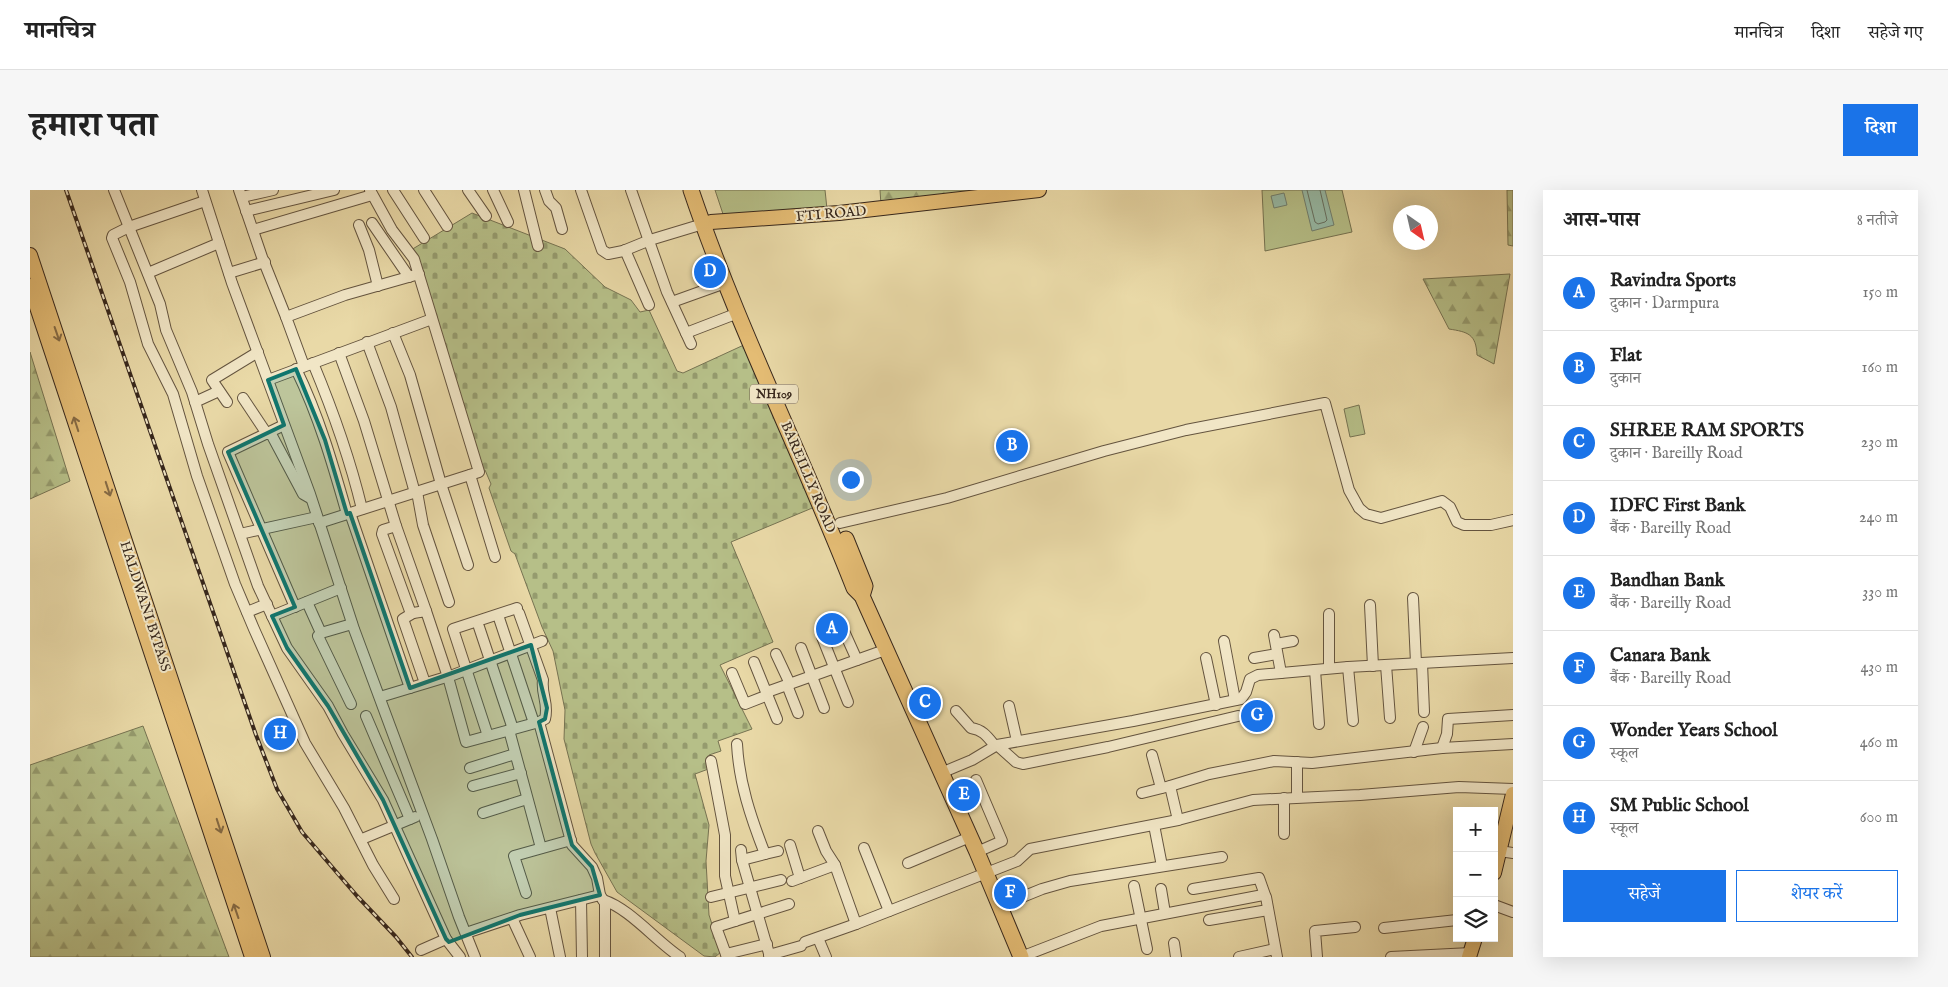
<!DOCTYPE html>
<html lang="hi">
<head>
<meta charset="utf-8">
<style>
  :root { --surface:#fff; --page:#f6f6f6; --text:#222; --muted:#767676; --line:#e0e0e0; --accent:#1a73e8 }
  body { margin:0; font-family:"IM FELL English","Noto Serif Devanagari",serif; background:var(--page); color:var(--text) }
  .controls { position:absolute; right:15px; bottom:15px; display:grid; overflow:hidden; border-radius:0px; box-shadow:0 5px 20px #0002 }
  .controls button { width:45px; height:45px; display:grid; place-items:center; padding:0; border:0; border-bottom:1px solid var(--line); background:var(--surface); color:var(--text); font:25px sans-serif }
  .compass { position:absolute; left:1363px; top:15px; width:45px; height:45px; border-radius:50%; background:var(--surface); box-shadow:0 5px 20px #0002; rotate:146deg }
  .you { position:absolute; left:820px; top:289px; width:18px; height:18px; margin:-12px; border:4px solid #fff; border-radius:50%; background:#1a73e8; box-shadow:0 0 0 8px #1a73e833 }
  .badge { display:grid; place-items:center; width:32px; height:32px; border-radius:50%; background:var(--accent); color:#fff; font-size:16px; font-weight:700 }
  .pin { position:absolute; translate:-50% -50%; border:2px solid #fff; box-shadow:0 1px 5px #0006 }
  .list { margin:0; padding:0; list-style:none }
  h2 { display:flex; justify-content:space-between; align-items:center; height:65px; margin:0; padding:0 20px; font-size:21px }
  h2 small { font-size:16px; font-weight:400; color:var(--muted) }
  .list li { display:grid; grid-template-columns:32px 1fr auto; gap:15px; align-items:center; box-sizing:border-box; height:75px; padding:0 20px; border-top:1px solid var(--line) }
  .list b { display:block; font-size:19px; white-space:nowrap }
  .list p { margin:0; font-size:16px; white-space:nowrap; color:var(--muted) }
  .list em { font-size:16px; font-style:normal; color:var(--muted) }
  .actions { display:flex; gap:10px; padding:15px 20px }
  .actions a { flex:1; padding:11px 0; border:1px solid var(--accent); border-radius:0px; text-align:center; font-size:18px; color:var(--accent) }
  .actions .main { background:var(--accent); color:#fff }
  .icon { flex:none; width:28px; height:28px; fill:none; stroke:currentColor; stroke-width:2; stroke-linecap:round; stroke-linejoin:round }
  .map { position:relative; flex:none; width:1483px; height:767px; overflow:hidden; border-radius:0px }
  header { display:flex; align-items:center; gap:30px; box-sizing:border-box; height:70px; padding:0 25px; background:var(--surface); border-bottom:1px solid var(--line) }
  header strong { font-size:24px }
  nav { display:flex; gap:28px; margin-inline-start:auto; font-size:18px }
  .intro { display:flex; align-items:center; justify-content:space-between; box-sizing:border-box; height:120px; padding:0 30px }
  h1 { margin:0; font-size:35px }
  .button { padding:12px 22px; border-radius:0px; background:var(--accent); color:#fff; font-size:18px; font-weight:700 }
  main { display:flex; gap:30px; padding:0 30px }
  aside { flex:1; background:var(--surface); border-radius:0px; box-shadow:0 5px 20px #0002 }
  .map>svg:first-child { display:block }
  .forest { fill:url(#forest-firs); stroke:#767352 }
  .cemetery { fill:url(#cemetery-stones); stroke:#767352 }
  .park { fill:#b6bf88; stroke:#767352 }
  .water { fill:#97baa6; stroke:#717f6f }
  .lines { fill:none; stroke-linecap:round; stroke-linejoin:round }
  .shore { stroke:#677061; stroke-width:1 }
  .minor-casing { stroke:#64543f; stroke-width:12 }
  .major-casing { stroke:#37271c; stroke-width:16 }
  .highway-casing { stroke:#37271c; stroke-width:17 }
  .minor { stroke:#f1e6c6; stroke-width:10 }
  .major { stroke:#e4bc74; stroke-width:14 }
  .highway { stroke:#e4bc74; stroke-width:15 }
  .rail-casing { stroke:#37271c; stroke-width:4 }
  .rail { stroke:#f1e6c6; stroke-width:2; stroke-dasharray:5.5; stroke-linecap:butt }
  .oneway { stroke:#856a44 }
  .marked { fill:#0f766e; fill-opacity:0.2; stroke:#0f766e; stroke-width:4; stroke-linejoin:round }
  .labels { text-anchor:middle; stroke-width:4; stroke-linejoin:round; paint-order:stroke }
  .shield { fill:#f1e6c6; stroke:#6f604f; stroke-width:1 }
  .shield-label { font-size:12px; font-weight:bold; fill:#37271c }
  .street-label { font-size:14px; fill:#37271c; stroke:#f1e6c6 }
</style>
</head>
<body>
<header>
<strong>मानचित्र</strong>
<nav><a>मानचित्र</a><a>दिशा</a><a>सहेजे गए</a></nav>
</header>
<div class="intro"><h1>हमारा पता</h1><a class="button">दिशा</a></div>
<main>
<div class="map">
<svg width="1483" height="767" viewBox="0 0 1483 767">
  <defs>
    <pattern id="forest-firs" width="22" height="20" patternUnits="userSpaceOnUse" patternTransform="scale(1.25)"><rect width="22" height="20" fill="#b6bf88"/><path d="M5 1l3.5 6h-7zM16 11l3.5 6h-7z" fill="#959b6e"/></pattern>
    <pattern id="cemetery-stones" width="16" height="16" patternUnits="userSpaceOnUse" patternTransform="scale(1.25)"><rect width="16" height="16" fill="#b6bf88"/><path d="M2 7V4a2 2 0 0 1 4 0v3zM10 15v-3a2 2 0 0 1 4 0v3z" fill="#959b6e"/></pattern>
  </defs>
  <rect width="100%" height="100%" fill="#e9d9a7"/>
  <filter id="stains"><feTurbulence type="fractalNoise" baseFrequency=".004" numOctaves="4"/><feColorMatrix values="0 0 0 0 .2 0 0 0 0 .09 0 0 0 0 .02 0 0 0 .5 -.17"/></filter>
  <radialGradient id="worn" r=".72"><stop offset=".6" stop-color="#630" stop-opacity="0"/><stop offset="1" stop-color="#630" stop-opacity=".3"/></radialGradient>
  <!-- forest -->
  <g class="forest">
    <polygon points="850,0 968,0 851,15"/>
    <polygon points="1477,0 1483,0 1483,56 1478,55"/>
    <path d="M1480 84 1464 174 1447 165C1446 144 1438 142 1419 139L1393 89Z"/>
    <polygon points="0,162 40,291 0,309"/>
    <polygon points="113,536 199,767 0,767 0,575"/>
  </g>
  <!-- cemetery -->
  <polygon class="cemetery" points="442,23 535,59 575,97 601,110 610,122 619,120 647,181 653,183 716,154 787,316 701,352 743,452 690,475 722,539 688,551 691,561 679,565 681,578 665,584 679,635 676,671 679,725 691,762 685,767 674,766 587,702 565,663 561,654 534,549 535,520 523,461 512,437 485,364 481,361 459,298 461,294 455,280 452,281 381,60"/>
  <!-- park -->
  <g class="park">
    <polygon points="685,0 795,0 797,19 694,27"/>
    <polygon points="1232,0 1312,0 1322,42 1235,61"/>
    <polygon points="1329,215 1335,244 1320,247 1314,219"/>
  </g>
  <!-- water -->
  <g class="water">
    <polygon points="1272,0 1295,0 1304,35 1282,41"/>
    <polygon points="1254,3 1257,15 1244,18 1241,6"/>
  </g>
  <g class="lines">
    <!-- shore -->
    <polyline class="shore" points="1277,0 1285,32 1288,34 1295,32 1297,30 1290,0"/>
    <defs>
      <g id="minor">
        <polyline points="84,0 130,114 136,140 162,202 178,254 228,396 257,458 298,516 313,544 353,610 416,749 430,767"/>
        <polyline points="172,0 202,93 280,304 324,439 402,649 429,727 445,767"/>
        <polyline points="209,0 232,67 256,127"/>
        <polyline points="363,0 394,48"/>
        <polyline points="394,0 417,36"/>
        <polyline points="438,0 456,26"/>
        <polyline points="463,0 478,32"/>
        <polyline points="494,0 508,56"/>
        <polyline points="515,0 519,11 526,18 532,39"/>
        <polyline points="551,0 572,60 578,64 593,61 620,50 673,34"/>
        <polyline points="601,0 637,102 661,154"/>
        <polyline points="212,7 243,0"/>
        <polyline points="175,11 99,37 83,45 82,48 100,92 118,154 143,204 167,286 205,394 224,439 275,553 314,618 343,675 364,709"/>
        <polyline points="216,21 304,0"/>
        <polyline points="342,33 379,87"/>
        <polyline points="329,35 339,60 348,96"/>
        <polyline points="223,40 342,5"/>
        <polyline points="595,60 619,115"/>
        <polyline points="118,83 189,53"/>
        <polyline points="199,83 235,72"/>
        <polyline points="642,112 695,93"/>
        <polyline points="363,143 380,185 411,294 438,375"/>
        <polyline points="656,143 708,123"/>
        <polyline points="337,152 361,217 385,303"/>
        <polyline points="309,163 334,231 366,336 353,340 352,344 380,421 383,423 396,421 418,487 436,552 509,532"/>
        <path d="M283 173C303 221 320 269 332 319"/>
        <polyline points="274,176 256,127 315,105 389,84"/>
        <path d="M266 179C289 226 303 275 317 324"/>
        <polyline points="238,190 402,129"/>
        <polyline points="213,208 237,244"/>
        <polyline points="165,212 189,201"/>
        <polyline points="197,212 182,190 228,162"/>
        <polyline points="254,235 198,262 265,417"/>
        <polyline points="240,242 273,304 280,308"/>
        <polyline points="440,285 465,367"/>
        <polyline points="387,302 393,335 419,412"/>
        <polyline points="320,323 380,498"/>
        <polyline points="289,333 449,282 384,69 362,40 340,0"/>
        <polyline points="810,333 917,308 1074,261 1156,240 1295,213 1319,300 1329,318 1336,324 1351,328 1412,311 1420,317 1427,332 1434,335 1461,335 1483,330"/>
        <polyline points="366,336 396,421"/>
        <polyline points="210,344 287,327"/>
        <polyline points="1383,408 1386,473"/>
        <polyline points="277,412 291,443"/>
        <polyline points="1340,415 1343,476"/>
        <polyline points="217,422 237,414"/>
        <polyline points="383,423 373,429 395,493"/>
        <path d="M489 423 513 490C511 505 519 513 515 529L509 532 542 655 562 677 567 688 570 705 575 713V767"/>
        <polyline points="1299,424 1299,478"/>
        <polyline points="242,426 311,398"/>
        <polyline points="469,428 504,533"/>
        <polyline points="449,437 483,539"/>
        <polyline points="813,439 827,470"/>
        <polyline points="1244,445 1251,483"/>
        <polyline points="792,447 818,512"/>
        <polyline points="1194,451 1205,510"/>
        <polyline points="1246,454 1263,451"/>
        <polyline points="771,458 794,518"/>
        <polyline points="746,464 760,494"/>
        <polyline points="1176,468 1186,515"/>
        <polyline points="1224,468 1247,464"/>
        <polyline points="724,472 747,529"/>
        <polyline points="1392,473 1394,522"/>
        <polyline points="1356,475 1360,528"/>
        <polyline points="1318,477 1323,531"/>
        <polyline points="1285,480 1289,534"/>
        <polyline points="702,483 715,514 738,505"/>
        <polyline points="757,495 768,523"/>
        <polyline points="737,502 855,460"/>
        <polyline points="350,507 423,485 512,451"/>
        <polyline points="321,514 288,446 291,443 322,434"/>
        <polyline points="979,516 987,551"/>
        <path d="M926 521 941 538C953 540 957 546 965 556"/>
        <polyline points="336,526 380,629"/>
        <polyline points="479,540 511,658"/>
        <polyline points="458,546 423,439 487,418"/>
        <path d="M707 554C709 593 721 628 735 664L712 670 740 767"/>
        <polyline points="967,555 986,572 993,574 1078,557 1208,526"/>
        <polyline points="1412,558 1417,544 1418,529 1483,525"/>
        <polyline points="1384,562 1393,537"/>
        <polyline points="1122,565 1131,598"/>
        <polyline points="681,571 695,645 695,686 705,731"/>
        <polyline points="1267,572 1267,607"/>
        <polyline points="440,578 485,564"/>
        <polyline points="911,583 942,570 967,555 1103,531 1211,509 1216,502 1220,489 1228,485 1318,477 1483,468"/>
        <polyline points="946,590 972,651 947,662"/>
        <polyline points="443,596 491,583"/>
        <polyline points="1140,596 1148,630"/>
        <polyline points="1112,603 1140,596 1179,584 1244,571 1282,573 1412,558 1483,554"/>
        <polyline points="453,623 497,609"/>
        <polyline points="1124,635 1132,676"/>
        <polyline points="788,641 796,661 805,675 826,734"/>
        <polyline points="1254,644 1254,608"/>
        <polyline points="332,649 385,627"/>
        <polyline points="760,655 770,688"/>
        <polyline points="834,658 859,721"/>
        <polyline points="711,660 712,670"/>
        <polyline points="1470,661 1483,663"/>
        <polyline points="735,664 748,661"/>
        <polyline points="878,673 940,647"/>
        <polyline points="762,691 805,675"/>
        <polyline points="1104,696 1117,759"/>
        <polyline points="1131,699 1135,723"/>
        <polyline points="1163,699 1229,688 1235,705"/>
        <polyline points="496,703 484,666 541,650"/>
        <polyline points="681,707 751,690"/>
        <polyline points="551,710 552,767"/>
        <path d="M573 710C599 718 626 751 650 767"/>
        <polyline points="1464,715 1483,722"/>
        <polyline points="970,716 1012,699 1040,691 1192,667"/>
        <polyline points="520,718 530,767"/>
        <polyline points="482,728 500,767"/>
        <polyline points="1179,730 1238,720"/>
        <polyline points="1354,738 1427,730"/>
        <polyline points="436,743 490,725 570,705"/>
        <polyline points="788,748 796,767"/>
        <polyline points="775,752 826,734 987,671 1000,659 1148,630 1223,610 1330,605 1429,597 1483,599"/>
        <polyline points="1144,753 1146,767"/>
        <polyline points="391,760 416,749"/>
        <polyline points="696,764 737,754"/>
        <polyline points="739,765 771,756"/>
        <polyline points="697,767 686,737 759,714"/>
        <polyline points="991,767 1071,736 1233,705 1236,707 1247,767"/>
        <polyline points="1209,767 1245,759"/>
        <polyline points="1287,767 1285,741 1325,737"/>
        <polyline points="1361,767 1441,763"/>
      </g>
      <g id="major">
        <polyline points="681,32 809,23 1009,0"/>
        <polyline points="0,65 233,767"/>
        <polyline points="0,96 222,767"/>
        <polyline points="1464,683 1483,604"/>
        <polyline points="1439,767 1445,748"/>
      </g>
      <g id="highway">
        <path d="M661 0C707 136 772 265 824 398L832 406 947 662 991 767"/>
        <polyline points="816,349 835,396 832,406"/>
      </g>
    </defs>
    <!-- minor casing -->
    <use href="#minor" class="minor-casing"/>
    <!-- major casing -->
    <use href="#major" class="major-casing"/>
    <!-- highway casing -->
    <use href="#highway" class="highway-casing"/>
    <!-- minor -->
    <use href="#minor" class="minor"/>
    <!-- major -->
    <use href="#major" class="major"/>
    <!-- highway -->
    <use href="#highway" class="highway"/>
    <defs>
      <polyline id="rail" points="36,0 226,545 247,599 272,642 327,706 366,747 382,767"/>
    </defs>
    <!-- rail casing -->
    <use href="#rail" class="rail-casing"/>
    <!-- rail -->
    <use href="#rail" class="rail"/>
  </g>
  <!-- one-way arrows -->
  <defs><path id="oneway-shaft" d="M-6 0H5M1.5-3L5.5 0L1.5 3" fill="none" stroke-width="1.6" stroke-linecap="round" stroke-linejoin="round" transform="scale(1.25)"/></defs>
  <g class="oneway">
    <use href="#oneway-shaft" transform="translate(27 144) rotate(71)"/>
    <use href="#oneway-shaft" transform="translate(46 234) rotate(-108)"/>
    <use href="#oneway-shaft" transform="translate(78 299) rotate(72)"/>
    <use href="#oneway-shaft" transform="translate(189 636) rotate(72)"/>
    <use href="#oneway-shaft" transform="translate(206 721) rotate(-109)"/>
  </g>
  <!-- marked area -->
  <path class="marked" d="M266 179 295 250 317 324 320 323 380 498 501 455 517 518 515 529 509 532 542 655 562 677 570 705 490 725 419 752 416 749 353 610 298 516 257 458 242 426 265 417 198 262 254 235 238 190Z"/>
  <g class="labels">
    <!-- shield labels -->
    <rect class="shield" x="720" y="194.5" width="48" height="19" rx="4"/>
    <g class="shield-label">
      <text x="744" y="208">NH109</text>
    </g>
    <!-- street labels -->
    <g class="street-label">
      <text transform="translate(801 23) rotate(-5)" y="5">FTI ROAD</text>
      <text transform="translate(779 287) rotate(67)" y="5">BAREILLY ROAD</text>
      <text transform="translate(116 416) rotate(72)" y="5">HALDWANI BYPASS</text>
    </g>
  </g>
  <rect width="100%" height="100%" filter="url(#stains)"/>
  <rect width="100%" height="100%" fill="url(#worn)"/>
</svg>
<div class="controls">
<button>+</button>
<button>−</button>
<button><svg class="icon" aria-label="layers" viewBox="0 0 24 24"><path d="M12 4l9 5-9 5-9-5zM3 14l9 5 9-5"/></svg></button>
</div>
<svg class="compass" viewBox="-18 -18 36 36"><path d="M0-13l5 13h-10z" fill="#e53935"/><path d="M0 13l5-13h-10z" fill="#767676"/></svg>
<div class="you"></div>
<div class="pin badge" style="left:802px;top:439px">A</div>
<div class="pin badge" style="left:982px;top:256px">B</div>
<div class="pin badge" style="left:895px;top:513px">C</div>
<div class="pin badge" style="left:680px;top:82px">D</div>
<div class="pin badge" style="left:934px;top:605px">E</div>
<div class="pin badge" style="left:980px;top:703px">F</div>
<div class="pin badge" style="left:1227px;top:526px">G</div>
<div class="pin badge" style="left:250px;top:544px">H</div>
</div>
<aside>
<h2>आस-पास<small>8 नतीजे</small></h2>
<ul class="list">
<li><span class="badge">A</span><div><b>Ravindra Sports</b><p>दुकान · Darmpura</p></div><em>150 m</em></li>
<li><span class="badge">B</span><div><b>Flat</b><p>दुकान</p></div><em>160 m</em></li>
<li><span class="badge">C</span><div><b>SHREE RAM SPORTS</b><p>दुकान · Bareilly Road</p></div><em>230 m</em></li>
<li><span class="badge">D</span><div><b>IDFC First Bank</b><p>बैंक · Bareilly Road</p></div><em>240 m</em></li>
<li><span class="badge">E</span><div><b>Bandhan Bank</b><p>बैंक · Bareilly Road</p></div><em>330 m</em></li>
<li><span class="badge">F</span><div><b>Canara Bank</b><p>बैंक · Bareilly Road</p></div><em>430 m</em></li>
<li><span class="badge">G</span><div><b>Wonder Years School</b><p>स्कूल</p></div><em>460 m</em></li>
<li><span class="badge">H</span><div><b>SM Public School</b><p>स्कूल</p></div><em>600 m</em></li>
</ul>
<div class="actions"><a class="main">सहेजें</a><a>शेयर करें</a></div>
</aside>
</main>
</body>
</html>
